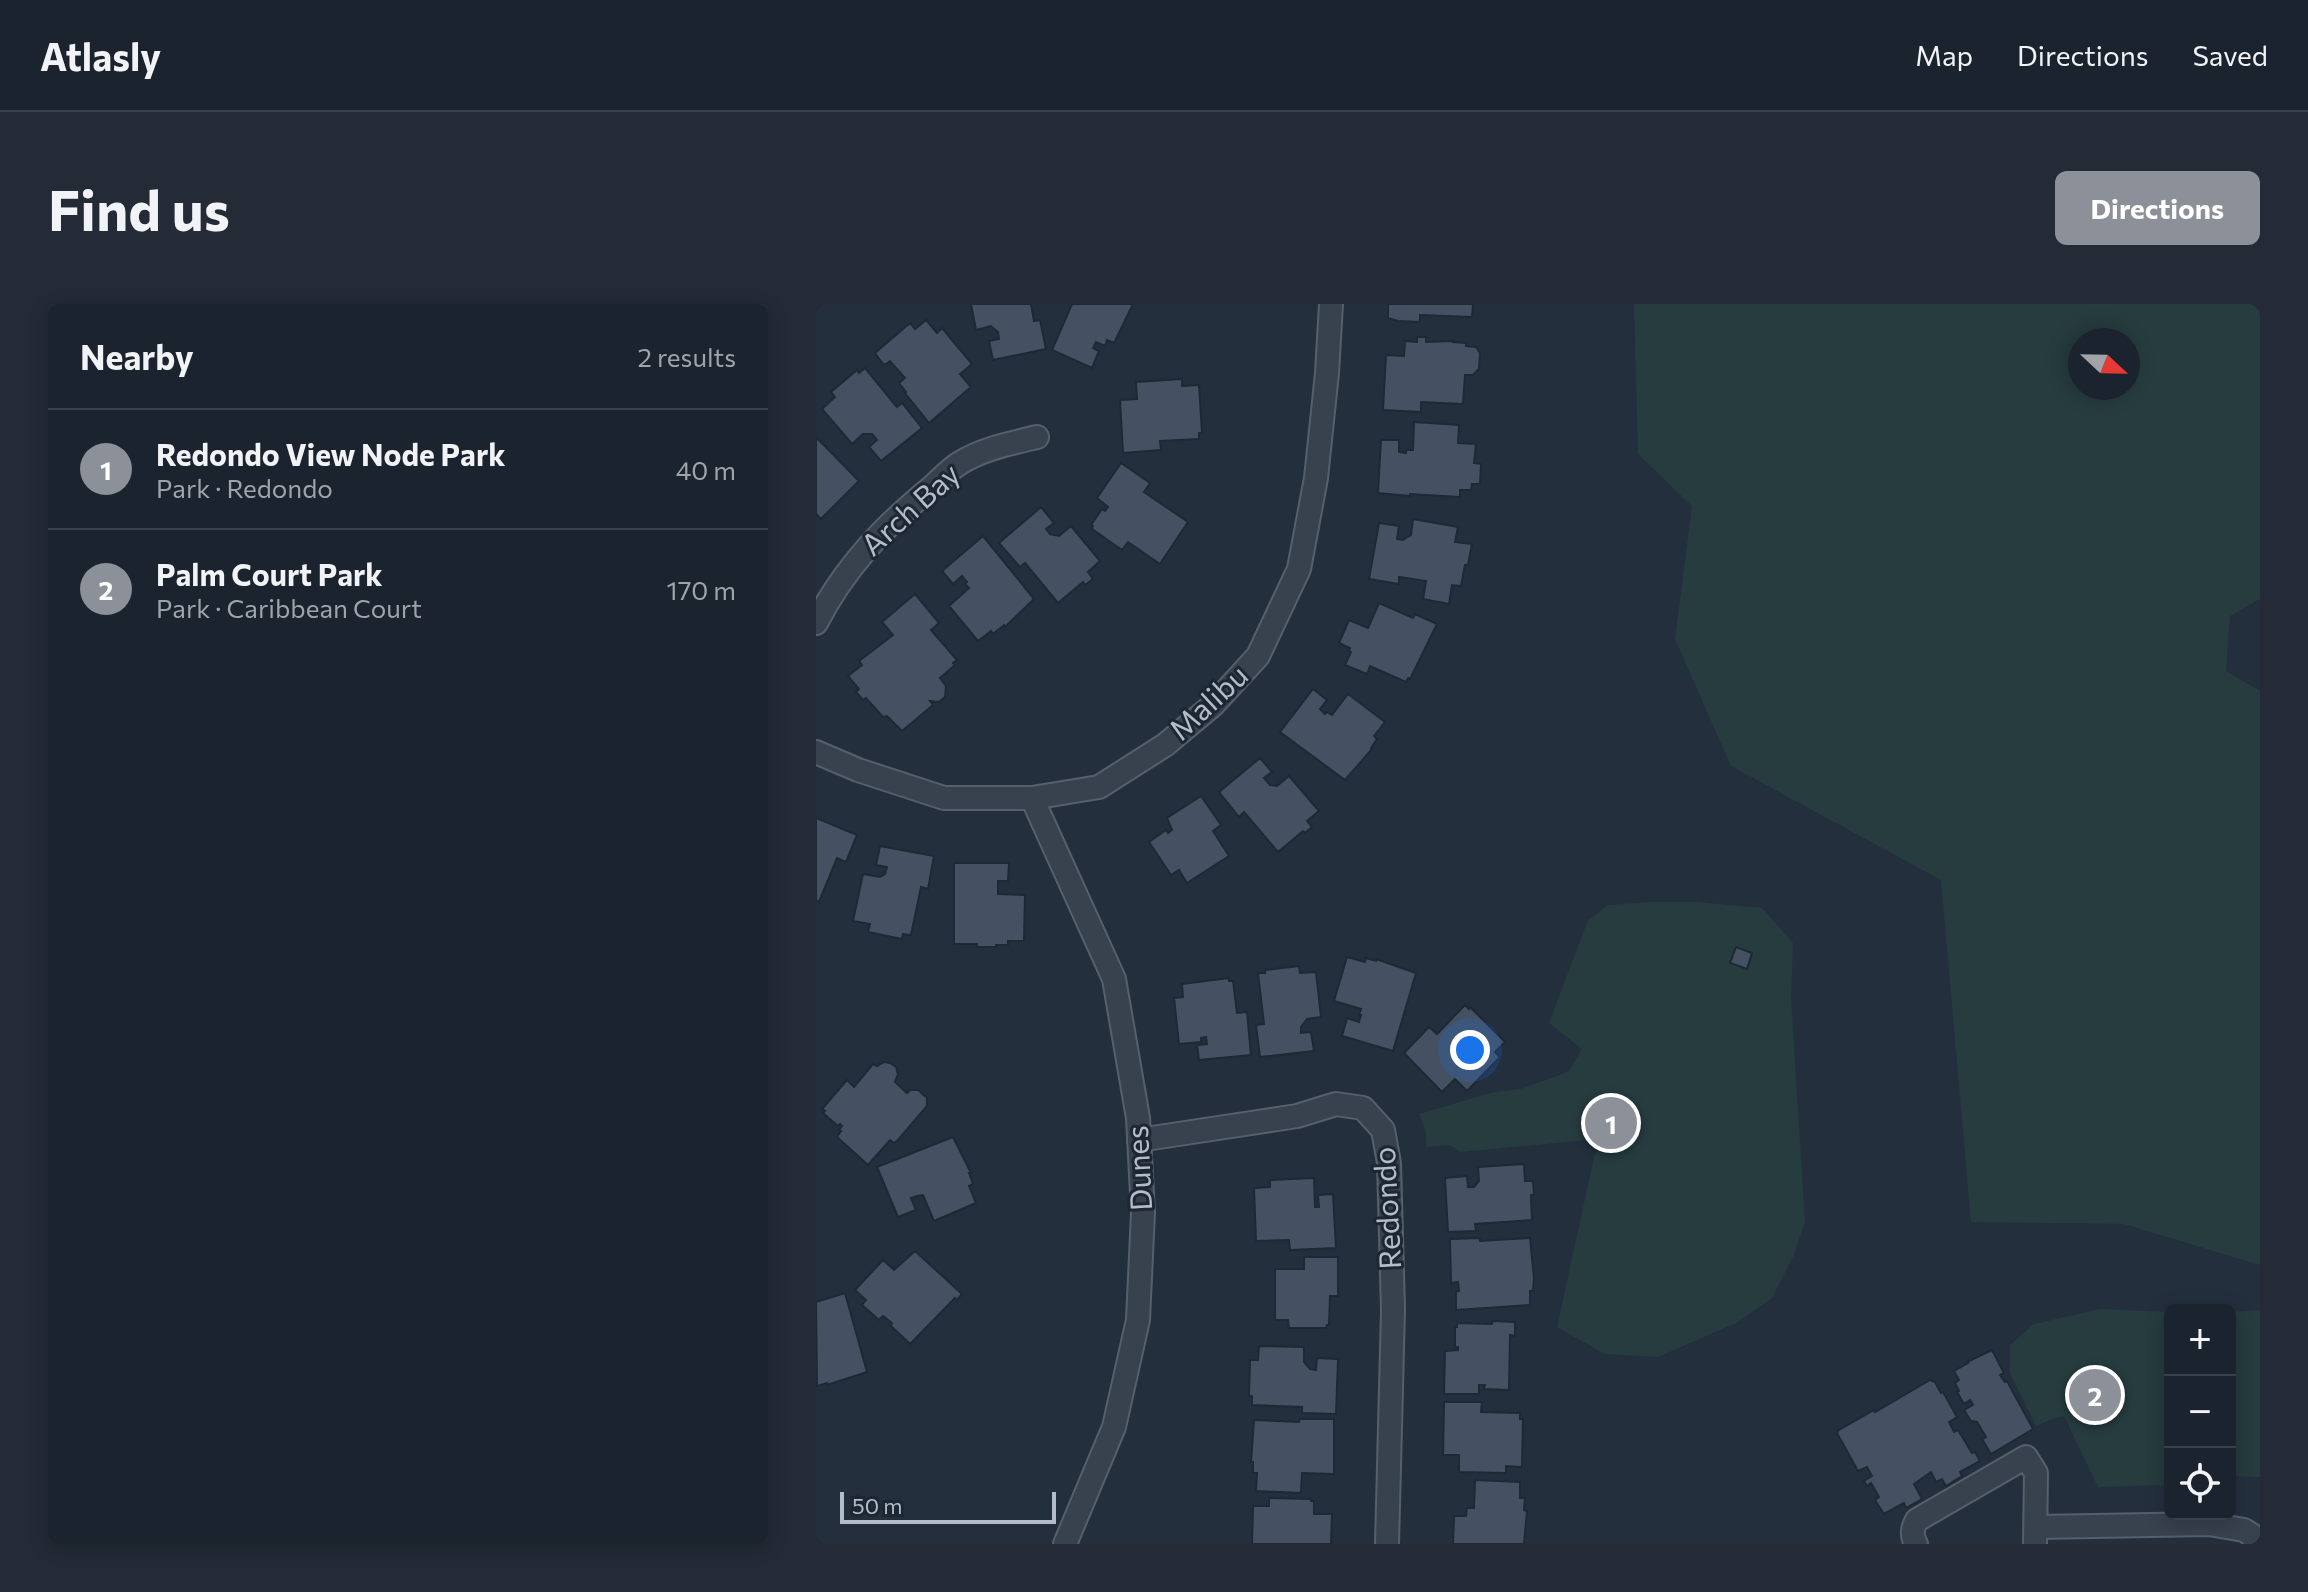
<!DOCTYPE html>
<html lang="en">
<head>
<meta charset="utf-8">
<style>
  :root { --surface:#1b232e; --page:#242b36; --text:#f1f3f6; --muted:#a0a4aa; --line:#39404a; --accent:#8c9099 }
  body { margin:0; font-family:Commissioner,sans-serif; background:var(--page); color:var(--text) }
  .controls { position:absolute; right:24px; bottom:24px; display:grid; overflow:hidden; border-radius:12px; box-shadow:0 4px 20px #0003 }
  .controls button { width:72px; height:72px; display:grid; place-items:center; padding:0; border:0; border-bottom:2px solid var(--line); background:var(--surface); color:var(--text); font:40px sans-serif }
  .compass { position:absolute; left:1252px; top:24px; width:72px; height:72px; border-radius:50%; background:var(--surface); box-shadow:0 4px 20px #0003; rotate:112deg }
  .scale { position:absolute; left:24px; bottom:20px; width:216px; box-sizing:border-box; padding-left:8px; border:4px solid #b4bcc9; border-top:0; font-size:22px; line-height:28px; white-space:nowrap; color:#b4bcc9; -webkit-text-stroke:6px #1d2633; paint-order:stroke }
  .you { position:absolute; left:654px; top:746px; width:28px; height:28px; margin:-20px; border:6px solid #fff; border-radius:50%; background:#1a73e8; box-shadow:0 0 0 12px #1a73e833 }
  .badge { display:grid; place-items:center; width:52px; height:52px; border-radius:50%; background:var(--accent); color:#fff; font-size:26px; font-weight:700 }
  .pin { position:absolute; translate:-50% -50%; border:4px solid #fff; box-shadow:0 2px 8px #0006 }
  .list { margin:0; padding:0; list-style:none }
  h2 { display:flex; justify-content:space-between; align-items:center; height:104px; margin:0; padding:0 32px; font-size:34px }
  h2 small { font-size:26px; font-weight:400; color:var(--muted) }
  .list li { display:grid; grid-template-columns:52px 1fr auto; gap:24px; align-items:center; box-sizing:border-box; height:120px; padding:0 32px; border-top:2px solid var(--line) }
  .list b { display:block; font-size:30px; white-space:nowrap }
  .list p { margin:0; font-size:26px; white-space:nowrap; color:var(--muted) }
  .list em { font-size:26px; font-style:normal; color:var(--muted) }
  .icon { flex:none; width:44px; height:44px; fill:none; stroke:currentColor; stroke-width:2; stroke-linecap:round; stroke-linejoin:round }
  .map { position:relative; flex:none; width:1444px; height:1240px; overflow:hidden; border-radius:12px }
  header { display:flex; align-items:center; gap:48px; box-sizing:border-box; height:112px; padding:0 40px; background:var(--surface); border-bottom:2px solid var(--line) }
  header strong { font-size:38px }
  nav { display:flex; gap:44px; margin-inline-start:auto; font-size:28px }
  .intro { display:flex; align-items:center; justify-content:space-between; box-sizing:border-box; height:192px; padding:0 48px }
  h1 { margin:0; font-size:56px }
  .button { padding:20px 36px; border-radius:12px; background:var(--accent); color:#fff; font-size:28px; font-weight:700 }
  main { display:flex; gap:48px; padding:0 48px }
  aside { flex:1; background:var(--surface); border-radius:12px; box-shadow:0 4px 20px #0003 }
  .map>svg:first-child { display:block }
  .green { fill:#263c3f; fill-rule:evenodd }
  .building { fill:#455162; stroke:#1f2835; stroke-width:2 }
  .lines { fill:none; stroke-linecap:round; stroke-linejoin:round }
  .minor-casing { stroke:#565f6c; stroke-width:26 }
  .minor { stroke:#38414e; stroke-width:22 }
  .labels { text-anchor:middle; stroke-width:6; stroke-linejoin:round; paint-order:stroke }
  .street-label { font-size:30px; fill:#b4bcc9; stroke:#1d2633 }
</style>
</head>
<body>
<header>
<strong>Atlasly</strong>
<nav><a>Map</a><a>Directions</a><a>Saved</a></nav>
</header>
<div class="intro"><h1>Find us</h1><a class="button">Directions</a></div>
<main>
<aside>
<h2>Nearby<small>2 results</small></h2>
<ul class="list">
<li><span class="badge">1</span><div><b>Redondo View Node Park</b><p>Park · Redondo</p></div><em>40 m</em></li>
<li><span class="badge">2</span><div><b>Palm Court Park</b><p>Park · Caribbean Court</p></div><em>170 m</em></li>
</ul>
</aside>
<div class="map">
<svg width="1444" height="1240" viewBox="0 0 1444 1240">
  <rect width="100%" height="100%" fill="#242f3e"/>
  <!-- green -->
  <g class="green">
    <path d="M818 0H1444V295L1414 312 1410 367 1444 387V961L1308 920 1155 918 1125 576 915 462 859 335 876 202 822 150ZM1312 36V84H1264V36Z"/>
    <polygon points="834,598 881,598 946,604 977,639 975,694 989,917 978,951 956,994 920,1019 842,1053 789,1050 741,1023 782,835 645,848 634,841 610,843 610,828 603,810 674,789 704,785 752,768 766,745 733,719 772,616 792,601"/>
    <polygon points="1284,1005 1354,1008 1354,1181 1282,1183 1248,1112 1236,1115 1220,1122 1194,1069 1194,1041 1218,1020"/>
    <polygon points="1444,1006 1444,1173 1414,1172 1414,1008"/>
  </g>
  <!-- building -->
  <g class="building">
    <polygon points="155,0 215,0 218,17 224,16 230,45 177,56 173,37 183,35 182,28 175,22 160,26"/>
    <polygon points="256,0 317,0 298,39 291,36 289,42 280,38 277,44 283,47 276,64 236,46"/>
    <polygon points="572,0 657,0 656,13 604,11 604,18 582,17 572,14"/>
    <polygon points="110,16 121,29 126,24 156,60 144,70 155,83 113,119 89,89 90,88 83,79 89,74 74,57 70,60 67,60 59,49 94,19 99,25"/>
    <polygon points="601,33 610,33 610,38 637,37 637,38 650,39 650,42 660,43 664,49 663,65 657,71 649,71 647,100 605,98 605,108 567,106 570,51 588,52 589,37 601,38"/>
    <polygon points="49,64 81,103 86,99 106,124 65,157 53,143 61,136 56,130 47,130 36,140 6,105 19,93 15,88 41,66 43,69"/>
    <polygon points="366,75 366,82 383,81 386,129 383,129 383,135 344,137 345,146 307,149 304,96 321,95 320,78"/>
    <polygon points="598,118 643,121 642,139 660,140 658,159 665,160 664,180 656,180 655,186 644,186 644,193 594,190 594,192 562,189 565,136 583,136 583,148 590,149 590,146 597,146"/>
    <polygon points="0,133 43,177 5,215 0,210"/>
    <polygon points="305,159 334,179 328,188 372,218 344,260 312,238 306,246 276,225 277,222 275,221 286,205 289,207 292,203 281,194"/>
    <polygon points="225,203 238,219 230,225 234,230 243,232 255,222 284,257 272,268 277,275 269,281 267,278 242,299 209,259 204,263 183,239"/>
    <polygon points="597,215 642,223 639,238 656,240 652,261 649,261 645,282 636,281 633,300 607,295 610,277 583,273 583,280 553,275 563,219 583,222 581,235 587,236 595,231"/>
    <polygon points="167,232 218,295 189,323 188,321 177,330 175,327 162,337 133,302 153,284 149,280 151,278 146,272 137,280 126,267"/>
    <polygon points="99,290 123,319 115,326 141,356 137,359 139,361 124,374 130,382 129,393 123,398 114,397 117,401 86,427 71,412 67,413 50,394 47,396 40,388 43,385 32,372 46,361 43,357 77,331 66,318"/>
    <polygon points="563,299 597,314 599,310 621,320 594,375 592,374 590,378 554,362 551,370 529,361 535,348 533,347 534,344 523,339 533,316 552,324"/>
    <polygon points="497,385 511,396 504,405 509,410 511,408 516,411 532,390 569,418 558,432 561,435 555,444 556,445 529,476 464,428"/>
    <polygon points="444,454 456,468 448,474 454,481 461,482 473,472 503,507 491,517 496,523 489,529 487,527 462,548 428,508 423,513 403,488"/>
    <polygon points="385,492 405,521 397,527 413,552 371,579 363,566 355,571 333,538 350,526 352,529 356,526 351,514"/>
    <polygon points="0,514 41,531 30,558 21,554 3,598 0,596"/>
    <polygon points="64,542 118,552 112,585 105,583 95,631 87,630 86,635 52,628 54,620 37,617 47,570 64,573 69,570 71,563 60,561"/>
    <polygon points="138,559 193,559 192,577 182,577 182,590 209,591 208,637 192,637 192,641 180,641 180,643 161,643 161,640 138,640"/>
    <polygon points="920,643 936,649 931,665 914,659"/>
    <polygon points="531,653 549,658 550,654 560,657 560,655 600,669 577,747 526,732 531,714 543,718 545,711 543,711 545,705 518,697"/>
    <polygon points="483,662 484,669 500,668 505,713 491,715 485,723 485,729 495,728 498,747 444,753 440,721 448,720 442,669 449,669 449,666"/>
    <polygon points="413,674 413,677 417,677 421,709 431,708 435,751 383,756 381,741 391,740 390,733 385,734 385,738 363,740 358,694 367,693 366,680"/>
    <polygon points="649,701 653,705 654,703 689,738 679,748 684,753 651,787 639,775 626,788 588,749 613,723 621,730"/>
    <polygon points="68,758 74,759 80,763 82,770 79,778 91,789 94,786 102,786 111,794 111,802 82,836 78,839 74,836 52,861 21,833 25,827 23,826 26,822 24,820 22,822 7,809 9,807 6,805 31,776 38,783 57,760 61,762"/>
    <polygon points="137,833 155,869 153,869 157,880 153,882 160,899 118,917 107,891 101,892 95,894 100,906 82,913 61,863"/>
    <polygon points="708,860 709,877 717,877 718,891 715,891 716,916 659,920 660,927 632,928 629,874 651,872 652,883 658,883 663,877 662,863"/>
    <polygon points="498,874 499,903 503,903 502,891 517,890 520,944 474,946 473,936 440,937 438,884 454,883 454,876"/>
    <polygon points="664,934 664,937 714,934 718,974 717,987 714,987 714,1001 640,1006 640,987 643,987 642,978 635,979 634,935"/>
    <polygon points="99,947 146,990 141,996 139,994 94,1040 74,1021 76,1019 71,1015 67,1012 63,1016 46,1001 50,996 39,986 67,956 78,966"/>
    <polygon points="488,953 522,953 522,992 514,992 513,1021 511,1021 510,1024 473,1024 472,1016 459,1016 459,965 488,965"/>
    <polygon points="29,989 51,1068 11,1081 11,1079 1,1082 0,998"/>
    <polygon points="676,1017 699,1018 699,1032 694,1031 693,1086 668,1085 669,1081 663,1081 663,1090 628,1090 629,1047 642,1046 642,1043 639,1043 639,1023 641,1023 641,1019 676,1020"/>
    <polygon points="443,1042 488,1043 488,1058 494,1065 500,1066 501,1054 522,1055 520,1110 486,1109 486,1103 436,1101 436,1092 433,1092 434,1056 442,1056"/>
    <polygon points="1176,1046 1188,1069 1184,1071 1189,1078 1191,1077 1217,1125 1175,1150 1166,1135 1170,1133 1161,1118 1155,1117 1148,1106 1157,1101 1154,1096 1148,1100 1141,1088 1143,1087 1139,1079 1143,1076 1138,1067 1152,1059 1151,1058"/>
    <polygon points="1114,1076 1119,1078 1125,1089 1127,1088 1141,1113 1133,1118 1138,1128 1142,1126 1156,1149 1159,1148 1164,1157 1144,1168 1146,1172 1130,1182 1126,1175 1120,1178 1115,1168 1098,1180 1106,1195 1090,1204 1088,1199 1068,1210 1059,1196 1063,1193 1055,1179 1051,1182 1048,1177 1056,1172 1051,1163 1042,1167 1021,1129 1023,1126 1058,1106 1059,1108"/>
    <polygon points="628,1098 666,1098 665,1108 704,1109 704,1115 707,1115 706,1163 690,1162 690,1169 643,1168 643,1151 627,1151"/>
    <polygon points="484,1115 518,1115 518,1170 486,1169 485,1189 440,1187 441,1169 437,1169 437,1158 435,1158 438,1116 483,1118"/>
    <polygon points="659,1176 704,1178 704,1194 709,1194 708,1206 711,1207 708,1240 637,1240 638,1212 650,1212 651,1204 658,1204"/>
    <polygon points="453,1194 495,1195 495,1197 498,1197 498,1210 516,1210 515,1240 436,1240 437,1202 453,1202"/>
  </g>
  <g class="lines">
    <defs>
      <g id="minor">
        <path d="M0 319C29 263 67 223 116 183 125 175 134 165 144 159 166 145 196 139 221 133"/>
        <polyline points="0,448 42,466 128,494 216,494 283,483 349,441 397,401 442,352 483,265 500,174 511,69 515,0"/>
        <polyline points="216,494 298,675 322,814 327,909 322,1016 298,1123 249,1240"/>
        <polyline points="323,836 481,812 520,800 547,804 567,826 573,859 577,1006 571,1240"/>
        <polyline points="1220,1223 1393,1220 1428,1226 1439,1233 1439,1240"/>
        <path d="M1100 1240C1095 1231 1096 1224 1101 1216L1210 1153 1220 1169 1219 1240"/>
      </g>
    </defs>
    <!-- minor casing -->
    <use href="#minor" class="minor-casing"/>
    <!-- minor -->
    <use href="#minor" class="minor"/>
  </g>
  <g class="labels">
    <!-- street labels -->
    <g class="street-label">
      <text transform="translate(95 206) rotate(-42)" y="10">Arch Bay</text>
      <text transform="translate(393 399) rotate(-43)" y="10">Malibu</text>
      <text transform="translate(324 864) rotate(-93)" y="10">Dunes</text>
      <text transform="translate(572 904) rotate(-93)" y="10">Redondo</text>
    </g>
  </g>
</svg>
<div class="controls">
<button>+</button>
<button>−</button>
<button><svg class="icon" aria-label="locate" viewBox="0 0 24 24"><circle cx="12" cy="12" r="6"/><path d="M12 2v4M12 18v4M2 12h4M18 12h4"/></svg></button>
</div>
<svg class="compass" viewBox="-18 -18 36 36"><path d="M0-13l5 13h-10z" fill="#e53935"/><path d="M0 13l5-13h-10z" fill="#a0a4aa"/></svg>
<div class="scale">50 m</div>
<div class="you"></div>
<div class="pin badge" style="left:795px;top:819px">1</div>
<div class="pin badge" style="left:1279px;top:1091px">2</div>
</div>
</main>
</body>
</html>
